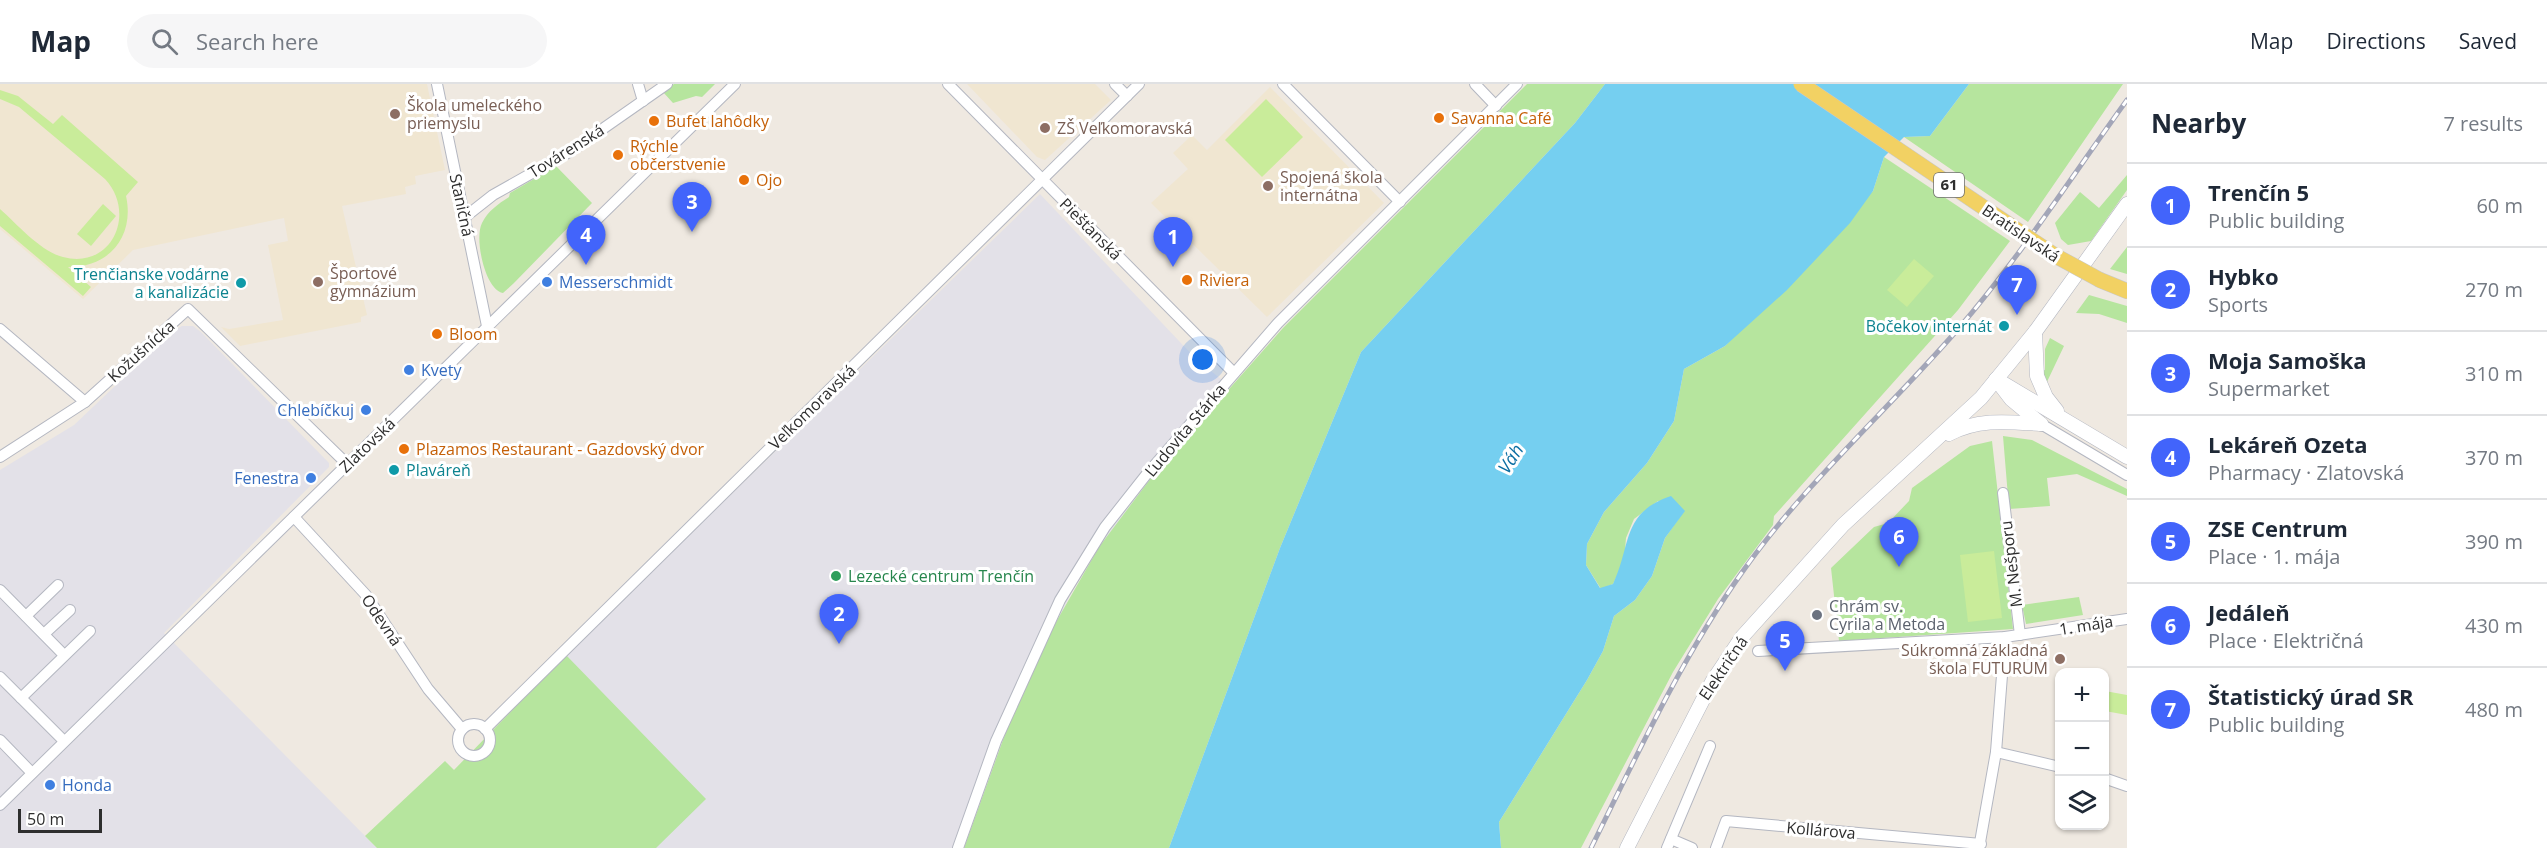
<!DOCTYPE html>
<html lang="en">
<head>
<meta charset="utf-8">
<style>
  :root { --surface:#fff; --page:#f6f6f7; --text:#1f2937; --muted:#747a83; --line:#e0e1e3; --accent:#4264fb }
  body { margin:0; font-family:"Open Sans",sans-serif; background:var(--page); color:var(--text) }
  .controls { position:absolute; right:18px; bottom:18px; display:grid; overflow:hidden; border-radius:12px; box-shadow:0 2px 4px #0004 }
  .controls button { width:54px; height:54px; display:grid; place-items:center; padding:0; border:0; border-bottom:2px solid var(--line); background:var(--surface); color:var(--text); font:30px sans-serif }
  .scale { position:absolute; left:18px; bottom:15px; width:84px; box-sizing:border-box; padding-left:6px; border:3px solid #2e2e2e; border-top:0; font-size:16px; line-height:21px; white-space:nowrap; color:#2e2e2e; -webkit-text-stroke:4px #fff; paint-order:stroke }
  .you { position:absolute; left:1203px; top:276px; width:21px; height:21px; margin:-15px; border:4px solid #fff; border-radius:50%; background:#1a73e8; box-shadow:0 0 0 9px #1a73e833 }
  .badge { display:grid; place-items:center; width:39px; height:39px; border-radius:50%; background:var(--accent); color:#fff; font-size:20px; font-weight:700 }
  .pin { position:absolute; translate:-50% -50px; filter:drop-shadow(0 2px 3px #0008) }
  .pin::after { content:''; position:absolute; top:32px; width:21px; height:18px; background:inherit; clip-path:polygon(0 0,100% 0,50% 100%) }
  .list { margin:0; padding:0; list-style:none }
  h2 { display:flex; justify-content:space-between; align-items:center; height:78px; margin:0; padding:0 24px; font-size:26px }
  h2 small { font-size:20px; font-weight:400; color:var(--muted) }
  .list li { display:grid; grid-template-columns:39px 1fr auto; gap:18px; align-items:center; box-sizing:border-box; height:84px; padding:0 24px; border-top:2px solid var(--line) }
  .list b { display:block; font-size:22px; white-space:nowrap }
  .list p { margin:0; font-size:20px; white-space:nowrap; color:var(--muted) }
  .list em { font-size:20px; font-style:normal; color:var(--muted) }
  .icon { flex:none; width:33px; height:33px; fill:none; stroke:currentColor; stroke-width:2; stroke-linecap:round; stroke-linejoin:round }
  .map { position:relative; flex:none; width:2127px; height:764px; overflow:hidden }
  header { display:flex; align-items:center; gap:36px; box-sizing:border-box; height:84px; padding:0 30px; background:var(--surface); border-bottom:2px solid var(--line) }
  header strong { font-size:28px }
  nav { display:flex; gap:33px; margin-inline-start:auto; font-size:21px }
  .search { width:420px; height:54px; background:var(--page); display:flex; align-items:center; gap:15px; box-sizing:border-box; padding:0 21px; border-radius:33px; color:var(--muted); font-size:22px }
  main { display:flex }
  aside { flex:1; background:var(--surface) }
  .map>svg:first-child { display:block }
  .industrial { fill:#e3e1e8 }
  .education { fill:#f0e6d1 }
  .green { fill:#b6e59e }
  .pitch { fill:#c9ec9a }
  .water { fill:#75cff0 }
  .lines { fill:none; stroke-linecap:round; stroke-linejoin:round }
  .street-casing { stroke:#b4b7c1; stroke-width:12 }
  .secondary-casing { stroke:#b4b7c1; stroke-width:15 }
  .primary-casing { stroke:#c9c9c9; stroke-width:16 }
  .street { stroke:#fff; stroke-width:10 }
  .secondary { stroke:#fff; stroke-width:14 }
  .primary { stroke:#f2d163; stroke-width:15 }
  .rail-casing { stroke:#a3a6b8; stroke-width:5 }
  .rail { stroke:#fff; stroke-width:3; stroke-dasharray:9; stroke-linecap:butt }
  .primary-bridge-casing { stroke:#c9c9c9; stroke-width:16; stroke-linecap:butt }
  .primary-bridge { stroke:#f2d163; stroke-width:15 }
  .education-dot { fill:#8d6e63; stroke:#fff; stroke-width:2 }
  .food-dot { fill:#e8710a; stroke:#fff; stroke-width:2 }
  .shop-dot { fill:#3f7fe0; stroke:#fff; stroke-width:2 }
  .culture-dot { fill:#0f9aa8; stroke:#fff; stroke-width:2 }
  .leisure-dot { fill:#2e9e5b; stroke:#fff; stroke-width:2 }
  .worship-dot { fill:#6b7280; stroke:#fff; stroke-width:2 }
  .labels { text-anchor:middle; stroke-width:6; stroke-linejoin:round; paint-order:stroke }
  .shield { fill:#fff; stroke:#6d6d6d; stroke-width:1.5 }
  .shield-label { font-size:15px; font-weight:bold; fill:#2e2e2e }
  .education-label { font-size:16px; fill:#785e54; stroke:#fff; text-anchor:start }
  .food-label { font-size:16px; fill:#c56008; stroke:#fff; text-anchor:start }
  .street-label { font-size:16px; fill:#2e2e2e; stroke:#fff }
  .culture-label { font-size:16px; fill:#0d838f; stroke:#fff; text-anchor:end }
  .shop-label { font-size:16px; fill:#366cbe; stroke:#fff; text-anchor:start }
  .leisure-label { font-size:16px; fill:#27864d; stroke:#fff; text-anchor:start }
  .worship-label { font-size:16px; fill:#5b616d; stroke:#fff; text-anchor:start }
  .water-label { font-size:18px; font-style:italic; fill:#0d6fa3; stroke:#fff }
</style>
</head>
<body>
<header>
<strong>Map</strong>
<div class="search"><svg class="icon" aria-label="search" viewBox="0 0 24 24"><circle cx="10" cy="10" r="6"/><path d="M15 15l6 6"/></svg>Search here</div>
<nav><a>Map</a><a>Directions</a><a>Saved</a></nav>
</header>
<main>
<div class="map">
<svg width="2127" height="764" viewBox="0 0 2127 764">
  <rect width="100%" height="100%" fill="#efe9e1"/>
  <!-- industrial -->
  <g class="industrial">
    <polygon points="1040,110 1197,276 1231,303 1154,390 1099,463 1071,509 1008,642 964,764 656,764 566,571"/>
    <polygon points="182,242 193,242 201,248 329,379 329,383 164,549 377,764 0,764 0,386 74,341 173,247"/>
  </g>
  <!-- education -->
  <g class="education">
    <polygon points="0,0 427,0 445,86 415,92 416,100 405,103 406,110 342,122 367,231 361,233 361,238 240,262 221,243 229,245 283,236 268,161 288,157 284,134 133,166 83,215 0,145"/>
    <polygon points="967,0 1095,0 1111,16 1045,76 1037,73"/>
    <polygon points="1270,3 1384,119 1267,233 1151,119 1188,85 1173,69 1192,51 1207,66"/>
  </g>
  <!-- green -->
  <g class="green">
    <polygon points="674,0 715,0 702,13 696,12 673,19 663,8"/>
    <polygon points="1527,0 1605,0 1575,39 1361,268 1280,464 1169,764 964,764 1008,642 1040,566 1099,463 1154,390 1283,244"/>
    <polygon points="1969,0 2123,0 2028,138 1904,53 1930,52"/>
    <polygon points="1884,73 2010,157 1958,226 1774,432 1773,441 1718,515 1673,588 1581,764 1501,764 1499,738 1587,596 1603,567 1614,532 1635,516 1652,492 1665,454 1684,427 1658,417 1634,435 1626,454 1624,478 1613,500 1601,505 1586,481 1587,460 1604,428 1647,379 1674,337 1684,285 1725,262 1873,107"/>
    <path d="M556 82 592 119 514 199 503 209C485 206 474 154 482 139 488 127 498 120 509 113L510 109Z"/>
    <polygon points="2127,91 2127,106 2091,157 2068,161 2061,155 2055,139 2080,108 2099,124"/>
    <polygon points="2127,163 2127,190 2110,185"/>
    <polygon points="2089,211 2127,222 2127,239 2099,230 2076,229"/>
    <polygon points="2050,254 2064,262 2045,302 2041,287 2045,286 2045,265"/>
    <polygon points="2003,352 2032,356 2127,405 2127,412 2077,390 2047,394 2050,422 2009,425"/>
    <polygon points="1992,357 2013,545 1839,557 1831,484 1874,443 1888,439 1909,417 1912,404 1970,362"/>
    <polygon points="2079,513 2083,531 2026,540 2022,521"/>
    <polygon points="566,571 706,715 656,764 377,764 365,752 445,677 454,686"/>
  </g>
  <!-- pitch -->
  <g class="pitch">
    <path d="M0 6 18 12 53 40 62 31 138 98 126 112C135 152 109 184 68 183L91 203 83 212 0 142V125C18 141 40 167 63 173 112 186 137 129 105 95L19 23 0 15Z"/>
    <polygon points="1266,15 1303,53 1262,93 1225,56"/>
    <polygon points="103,120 116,132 91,162 77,150"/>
    <polygon points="1914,175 1934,192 1907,223 1887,206"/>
    <polygon points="1994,467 2002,534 1968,538 1960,471"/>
    <polygon points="2105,607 2127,611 2127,631 2105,627"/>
  </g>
  <!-- water -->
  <path class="water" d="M1605 0H1969L1930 52 1904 53 1884 73 1873 107 1850 139 1787 206 1725 262 1684 285 1674 337 1647 379 1604 428 1587 460 1586 481 1600 504 1613 500C1632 460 1621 429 1671 412L1685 427 1665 454 1652 492 1635 516 1614 532 1603 567 1587 596 1499 738 1501 764H1169L1280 464 1361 268 1575 39Z"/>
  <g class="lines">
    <defs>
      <g id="street">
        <polyline points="437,0 487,242"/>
        <polyline points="638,0 643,17"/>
        <polyline points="948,0 1234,289"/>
        <polyline points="1115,0 1127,12"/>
        <polyline points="1283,0 1400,118"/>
        <polyline points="1475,0 1496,22"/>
        <polyline points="465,133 493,111 571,67 667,0"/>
        <polyline points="0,245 85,318"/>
        <polyline points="2041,340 2127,391"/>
        <polyline points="0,373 85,318 188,225 347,380"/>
        <polyline points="2003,409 2020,551"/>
        <polyline points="294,433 366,511 428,605 462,645"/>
        <polyline points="0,506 64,571"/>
        <polyline points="26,532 58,501"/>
        <polyline points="44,550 70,526"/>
        <polyline points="1758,567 2005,553 2127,535"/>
        <polyline points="0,593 64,657"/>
        <polyline points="21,614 90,547"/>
        <circle cx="474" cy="656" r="16"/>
        <polyline points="485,645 1139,0"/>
        <polyline points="0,656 32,689"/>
        <polyline points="1996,668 2060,683"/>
        <polyline points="2104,694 2127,702"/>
        <polyline points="0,721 735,0"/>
        <polyline points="1671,755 1692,764"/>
        <polyline points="958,764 996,657 1060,516 1105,443 1146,391 1278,239 1517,0"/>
        <polyline points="1667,764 1710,662"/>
        <polyline points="1716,764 1726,737 1981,760"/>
        <polyline points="1979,764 1996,668 2005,553"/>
      </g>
      <g id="secondary">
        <polyline points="2035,248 2037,292 2046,313 2057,327"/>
        <polyline points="1996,295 2127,373"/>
        <polyline points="1998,298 2011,315 2041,340"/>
        <path d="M1949 350C1979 334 2009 338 2041 340"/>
        <polyline points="1627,764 1712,598 1742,553 1843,441 1981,314 2035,248 2127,120"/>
      </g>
      <polyline id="primary" points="2100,196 2127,207"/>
    </defs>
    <!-- street casing -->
    <use href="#street" class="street-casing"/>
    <!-- secondary casing -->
    <use href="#secondary" class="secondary-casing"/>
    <!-- primary casing -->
    <use href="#primary" class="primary-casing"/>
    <!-- street -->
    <use href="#street" class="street"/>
    <!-- secondary -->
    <use href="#secondary" class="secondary"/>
    <!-- primary -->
    <use href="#primary" class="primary"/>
    <defs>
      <path id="rail" d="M1591 764C1638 669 1682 573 1743 487 1806 398 1888 326 1959 244 2020 173 2072 92 2127 16"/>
    </defs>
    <!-- rail casing -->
    <use href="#rail" class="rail-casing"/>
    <!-- rail -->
    <use href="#rail" class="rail"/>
    <defs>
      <polyline id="primary-bridge" points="1801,0 2054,171 2100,196"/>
    </defs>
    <!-- primary-bridge casing -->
    <use href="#primary-bridge" class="primary-bridge-casing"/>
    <!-- primary-bridge -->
    <use href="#primary-bridge" class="primary-bridge"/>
  </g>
  <!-- markers -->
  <g class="education-dot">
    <circle cx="395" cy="30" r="6"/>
    <circle cx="1045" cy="44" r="6"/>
    <circle cx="1268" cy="102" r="6"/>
    <circle cx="318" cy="198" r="6"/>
    <circle cx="2060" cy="575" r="6"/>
  </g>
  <g class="food-dot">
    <circle cx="1439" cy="34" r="6"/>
    <circle cx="654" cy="37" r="6"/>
    <circle cx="618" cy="71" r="6"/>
    <circle cx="744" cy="96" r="6"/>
    <circle cx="1187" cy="196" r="6"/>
    <circle cx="437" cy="250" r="6"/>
    <circle cx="404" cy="365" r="6"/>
  </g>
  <g class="shop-dot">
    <circle cx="547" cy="198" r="6"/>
    <circle cx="409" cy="286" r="6"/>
    <circle cx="366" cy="326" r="6"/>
    <circle cx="311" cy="394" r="6"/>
    <circle cx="50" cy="701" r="6"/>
  </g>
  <g class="culture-dot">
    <circle cx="241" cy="199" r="6"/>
    <circle cx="2004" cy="242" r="6"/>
    <circle cx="394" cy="386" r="6"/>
  </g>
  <circle class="leisure-dot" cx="836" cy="492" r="6"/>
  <circle class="worship-dot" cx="1817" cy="531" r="6"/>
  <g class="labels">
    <!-- shield labels -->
    <rect class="shield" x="1934" y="89" width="30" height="24" rx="4.5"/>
    <g class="shield-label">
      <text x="1949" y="106">61</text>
    </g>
    <!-- education labels -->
    <g class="education-label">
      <text x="407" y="27">Škola umeleckého<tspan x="407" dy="18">priemyslu</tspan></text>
      <text x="1057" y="50">ZŠ Veľkomoravská</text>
      <text x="1280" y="99">Spojená škola<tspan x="1280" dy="18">internátna</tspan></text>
      <text x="330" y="195">Športové<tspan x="330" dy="18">gymnázium</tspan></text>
      <text x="2048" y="572" text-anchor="end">Súkromná základná<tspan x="2048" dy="18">škola FUTURUM</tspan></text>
    </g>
    <!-- food labels -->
    <g class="food-label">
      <text x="1451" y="40">Savanna Café</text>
      <text x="666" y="43">Bufet lahôdky</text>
      <text x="630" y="68">Rýchle<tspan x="630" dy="18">občerstvenie</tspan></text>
      <text x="756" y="102">Ojo</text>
      <text x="1199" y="202">Riviera</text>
      <text x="449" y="256">Bloom</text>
      <text x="416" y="371">Plazamos Restaurant - Gazdovský dvor</text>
    </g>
    <!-- street labels -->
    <g class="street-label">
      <text transform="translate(566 67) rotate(-32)" y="6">Továrenská</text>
      <text transform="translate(462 121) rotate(78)" y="6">Staničná</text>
      <text transform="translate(1091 145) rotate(45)" y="6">Piešťanská</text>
      <text transform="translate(2021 149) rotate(34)" y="6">Bratislavská</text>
      <text transform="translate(141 267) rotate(-42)" y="6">Kožušnícka</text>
      <text transform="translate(812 323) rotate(-44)" y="6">Veľkomoravská</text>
      <text transform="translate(1185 346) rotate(-50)" y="6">Ľudovíta Stárka</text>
      <text transform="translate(367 361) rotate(-44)" y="6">Zlatovská</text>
      <text transform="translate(2011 480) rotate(-97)" y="6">M. Nešporu</text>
      <text transform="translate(382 536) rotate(56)" y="6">Odevná</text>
      <text transform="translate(2086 541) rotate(-9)" y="6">1. mája</text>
      <text transform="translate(1723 584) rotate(-56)" y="6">Električná</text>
      <text transform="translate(1821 746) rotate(5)" y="6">Kollárova</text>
    </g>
    <!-- culture labels -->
    <g class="culture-label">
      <text x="229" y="196">Trenčianske vodárne<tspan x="229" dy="18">a kanalizácie</tspan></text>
      <text x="1992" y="248">Bočekov internát</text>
      <text x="406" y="392" text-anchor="start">Plaváreň</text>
    </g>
    <!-- shop labels -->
    <g class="shop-label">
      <text x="559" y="204">Messerschmidt</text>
      <text x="421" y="292">Kvety</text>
      <text x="354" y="332" text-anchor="end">Chlebíčkuj</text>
      <text x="299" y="400" text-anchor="end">Fenestra</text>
      <text x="62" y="707">Honda</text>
    </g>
    <!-- leisure labels -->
    <g class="leisure-label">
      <text x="848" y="498">Lezecké centrum Trenčín</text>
    </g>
    <!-- worship labels -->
    <g class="worship-label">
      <text x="1829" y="528">Chrám sv.<tspan x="1829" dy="18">Cyrila a Metoda</tspan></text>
    </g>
    <!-- water labels -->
    <g class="water-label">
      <text transform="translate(1511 375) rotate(-58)" y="6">Váh</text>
    </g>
  </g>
</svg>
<div class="controls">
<button>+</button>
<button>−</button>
<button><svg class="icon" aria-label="layers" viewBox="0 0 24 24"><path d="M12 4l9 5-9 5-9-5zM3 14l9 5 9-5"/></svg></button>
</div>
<div class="scale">50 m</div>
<div class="you"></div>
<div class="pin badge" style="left:1173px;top:183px">1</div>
<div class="pin badge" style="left:839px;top:560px">2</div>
<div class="pin badge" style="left:692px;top:148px">3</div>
<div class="pin badge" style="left:586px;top:181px">4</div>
<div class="pin badge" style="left:1785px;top:587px">5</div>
<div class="pin badge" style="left:1899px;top:483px">6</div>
<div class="pin badge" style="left:2017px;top:231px">7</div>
</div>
<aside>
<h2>Nearby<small>7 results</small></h2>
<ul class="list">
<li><span class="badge">1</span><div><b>Trenčín 5</b><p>Public building</p></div><em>60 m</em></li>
<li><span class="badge">2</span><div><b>Hybko</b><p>Sports</p></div><em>270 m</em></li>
<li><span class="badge">3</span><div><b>Moja Samoška</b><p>Supermarket</p></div><em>310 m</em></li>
<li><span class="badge">4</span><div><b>Lekáreň Ozeta</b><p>Pharmacy · Zlatovská</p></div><em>370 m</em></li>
<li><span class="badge">5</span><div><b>ZSE Centrum</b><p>Place · 1. mája</p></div><em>390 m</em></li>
<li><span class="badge">6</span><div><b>Jedáleň</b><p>Place · Električná</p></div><em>430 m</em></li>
<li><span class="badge">7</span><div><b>Štatistický úrad SR</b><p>Public building</p></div><em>480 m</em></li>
</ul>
</aside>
</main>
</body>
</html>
